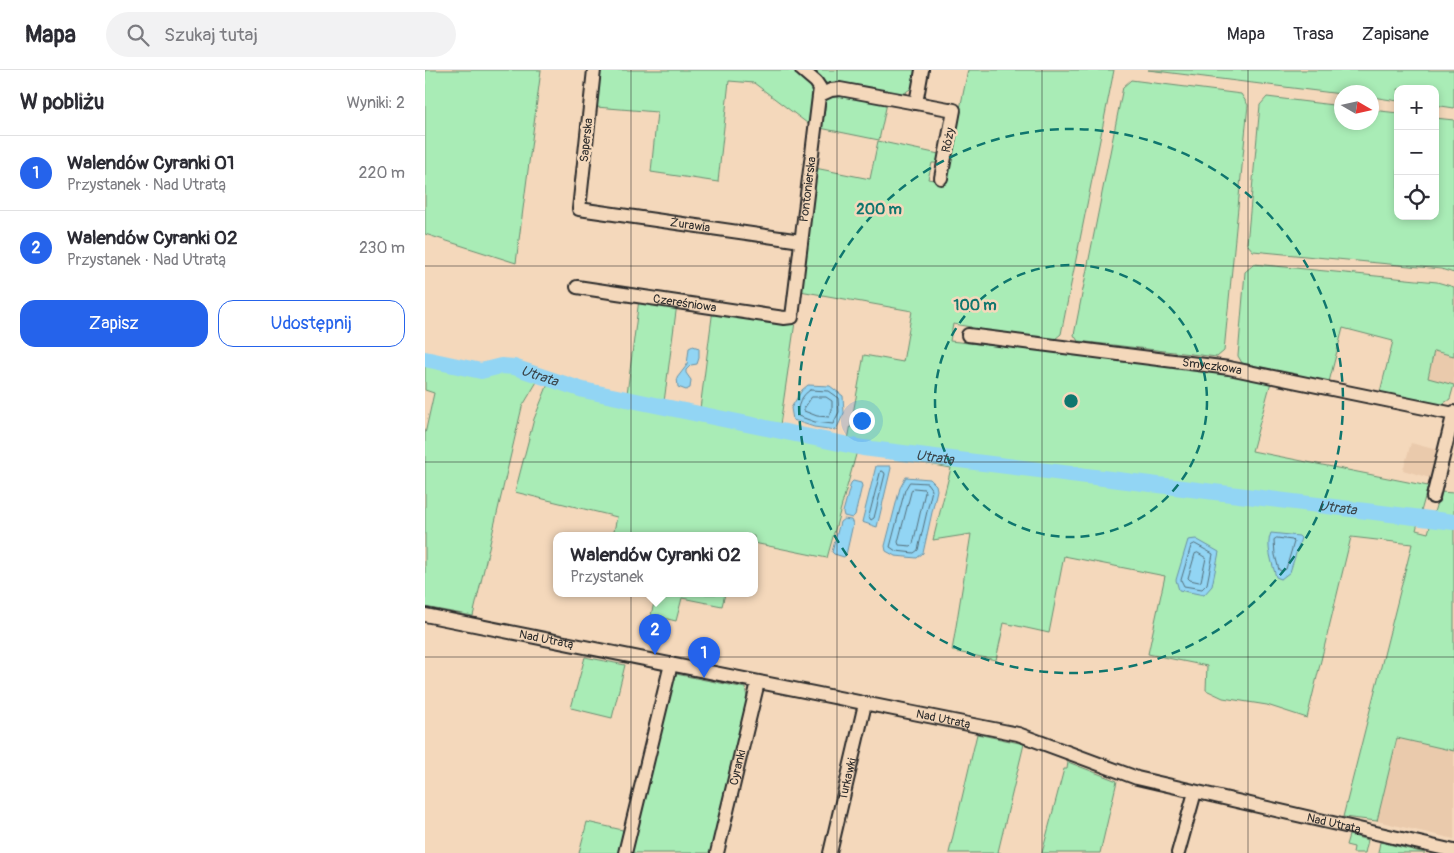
<!DOCTYPE html>
<html lang="pl">
<head>
<meta charset="utf-8">
<style>
  :root { --surface:#fff; --page:#f2f2f3; --text:#2b2b33; --muted:#7c7c81; --line:#e1e1e2; --accent:#2563eb }
  body { margin:0; font-family:Pangolin,sans-serif; background:var(--page); color:var(--text) }
  .controls { position:absolute; right:15px; top:15px; display:grid; overflow:hidden; border-radius:10px; box-shadow:0 2px 8px #0003 }
  .controls button { width:45px; height:45px; display:grid; place-items:center; padding:0; border:0; border-bottom:1px solid var(--line); background:var(--surface); color:var(--text); font:25px sans-serif }
  .compass { position:absolute; left:909px; top:15px; width:45px; height:45px; border-radius:50%; background:var(--surface); box-shadow:0 2px 8px #0003; rotate:99deg }
  .you { position:absolute; left:436px; top:350px; width:18px; height:18px; margin:-12px; border:4px solid #fff; border-radius:50%; background:#1a73e8; box-shadow:0 0 0 8px #1a73e833 }
  .badge { display:grid; place-items:center; width:32px; height:32px; border-radius:50%; background:var(--accent); color:#fff; font-size:16px; font-weight:700 }
  .pin { position:absolute; translate:-50% -41px; filter:drop-shadow(0 1px 2px #0008) }
  .pin::after { content:''; position:absolute; top:26px; width:18px; height:15px; background:inherit; clip-path:polygon(0 0,100% 0,50% 100%) }
  .popup { position:absolute; left:128px; top:462px; width:205px; height:65px; box-sizing:border-box; display:grid; place-content:center; border-radius:10px; background:var(--surface); filter:drop-shadow(0 1px 4px #0005); font-size:16px; white-space:nowrap; color:var(--muted) }
  .popup b { font-size:19px; color:var(--text) }
  .popup::after { content:''; position:absolute; left:50%; top:100%; margin-left:-10px; border:10px solid transparent; border-top-color:var(--surface) }
  .list { margin:0; padding:0; list-style:none }
  h2 { display:flex; justify-content:space-between; align-items:center; height:65px; margin:0; padding:0 20px; font-size:21px }
  h2 small { font-size:16px; font-weight:400; color:var(--muted) }
  .list li { display:grid; grid-template-columns:32px 1fr auto; gap:15px; align-items:center; box-sizing:border-box; height:75px; padding:0 20px; border-top:1px solid var(--line) }
  .list b { display:block; font-size:19px; white-space:nowrap }
  .list p { margin:0; font-size:16px; white-space:nowrap; color:var(--muted) }
  .list em { font-size:16px; font-style:normal; color:var(--muted) }
  .actions { display:flex; gap:10px; padding:15px 20px }
  .actions a { flex:1; padding:11px 0; border:1px solid var(--accent); border-radius:15px; text-align:center; font-size:18px; color:var(--accent) }
  .actions .main { background:var(--accent); color:#fff }
  .icon { flex:none; width:28px; height:28px; fill:none; stroke:currentColor; stroke-width:2; stroke-linecap:round; stroke-linejoin:round }
  .map { position:relative; flex:none; width:1029px; height:783px; overflow:hidden }
  header { display:flex; align-items:center; gap:30px; box-sizing:border-box; height:70px; padding:0 25px; background:var(--surface); border-bottom:1px solid var(--line) }
  header strong { font-size:24px }
  nav { display:flex; gap:28px; margin-inline-start:auto; font-size:18px }
  .search { width:350px; height:45px; background:var(--page); display:flex; align-items:center; gap:12px; box-sizing:border-box; padding:0 18px; border-radius:28px; color:var(--muted); font-size:19px }
  main { display:flex }
  aside { flex:1; background:var(--surface) }
  .map>svg:first-child { display:block }
  .built { fill:#eacaac }
  .green { fill:#a9ecb6; stroke:#6a8c70 }
  .water { fill:#92d5f4; stroke:#6991a4 }
  .lines { fill:none; stroke-linecap:round; stroke-linejoin:round }
  .shore { stroke:#546f7b; stroke-width:1 }
  .river { stroke:#92d5f4; stroke-width:16 }
  .minor-casing { stroke:#2b2b2b; stroke-width:16 }
  .minor { stroke:#f4d8bb; stroke-width:12 }
  .grid { fill:none; stroke:#2b2b2b; stroke-width:1; stroke-opacity:0.55 }
  .ring { fill:none; stroke:#0f766e; stroke-width:2.5; stroke-dasharray:9 6 }
  .labels { text-anchor:middle; stroke-width:5; stroke-linejoin:round; paint-order:stroke }
  .street-label { font-size:12px; fill:#2b2b2b; stroke:#f4d8bb }
  .water-label { font-size:14px; font-style:italic; fill:#3a4449; stroke:#f4d8bb }
  .centre { fill:#0f766e; stroke:#f4d8bb; stroke-width:2.5 }
  .ring-label { font-size:15px; text-anchor:middle; font-weight:bold; fill:#0f766e; stroke:#f4d8bb; stroke-width:5; stroke-linejoin:round; paint-order:stroke }
</style>
</head>
<body>
<header>
<strong>Mapa</strong>
<div class="search"><svg class="icon" aria-label="search" viewBox="0 0 24 24"><circle cx="10" cy="10" r="6"/><path d="M15 15l6 6"/></svg>Szukaj tutaj</div>
<nav><a>Mapa</a><a>Trasa</a><a>Zapisane</a></nav>
</header>
<main>
<aside>
<h2>W pobliżu<small>Wyniki: 2</small></h2>
<ul class="list">
<li><span class="badge">1</span><div><b>Walendów Cyranki 01</b><p>Przystanek · Nad Utratą</p></div><em>220 m</em></li>
<li><span class="badge">2</span><div><b>Walendów Cyranki 02</b><p>Przystanek · Nad Utratą</p></div><em>230 m</em></li>
</ul>
<div class="actions"><a class="main">Zapisz</a><a>Udostępnij</a></div>
</aside>
<div class="map">
<svg width="1029" height="783" viewBox="0 0 1029 783">
  <rect width="100%" height="100%" fill="#f4d8bb"/>
  <filter id="ink" filterUnits="userSpaceOnUse"><feTurbulence type="fractalNoise" baseFrequency=".02" numOctaves="2"/><feDisplacementMap in="SourceGraphic" scale="10" xChannelSelector="R" yChannelSelector="G"/><feConvolveMatrix kernelMatrix="1 2 1 2 8 2 1 2 1" color-interpolation-filters="sRGB"/></filter>
  <g filter="url(#ink)">
    <!-- built -->
    <g class="built">
      <polygon points="1009,281 1029,286 1029,315 1003,309"/>
      <polygon points="986,373 1012,380 1005,408 978,400"/>
      <polygon points="972,668 1029,681 1029,769 952,751"/>
    </g>
    <!-- green -->
    <g class="green">
      <polygon points="0,0 116,0 91,193 0,164"/>
      <polygon points="175,0 370,0 391,18 386,56 329,13 304,11 293,112 226,102 232,42 171,37"/>
      <polygon points="394,0 492,0 489,16 477,25 419,14 400,13 391,1"/>
      <polygon points="543,0 689,0 636,264 630,269 548,260 546,257 528,254 525,271 766,297 846,312 827,381 1003,416 991,460 1003,463 1015,422 1029,423 1029,681 972,668 952,751 918,747 987,474 926,467 882,648 842,635 798,628 781,620 782,596 723,584 740,506 639,486 624,563 579,553 571,590 527,581 546,464 508,470 526,398 432,381 402,488 329,473 329,466 188,466 192,447 90,422 109,349 123,314 113,310 97,337 48,546 0,537 0,364 9,323 0,320 0,285 49,295 83,291 126,306 202,324 214,229 252,234 239,332 275,339 288,239 370,252 355,355 423,370 439,285 478,292 487,241 375,221 390,98 445,109 453,71 514,84 513,93 507,93 503,109 520,112"/>
      <polygon points="723,0 1029,0 1029,38 1010,35 1010,19 973,19 973,31 947,27 946,22 916,22 916,24"/>
      <polygon points="706,10 816,24 823,35 799,281 792,287 653,271 649,265 698,17"/>
      <polygon points="409,23 462,33 454,70 395,58 398,31"/>
      <polygon points="842,27 916,36 916,52 946,52 947,40 973,43 973,146 1010,146 1010,48 1029,50 1029,203 1016,199 828,181 822,174 835,35"/>
      <polygon points="829,194 1012,212 1029,217 1029,286 1009,281 1003,308 1029,315 1025,329 1016,335 955,322 968,271 918,258 904,312 817,293 813,286 820,202"/>
      <polygon points="216,524 300,524 297,536 257,528 251,551 226,545 230,529"/>
      <polygon points="160,587 200,595 187,648 146,638"/>
      <polygon points="251,604 320,618 322,627 321,642 287,783 205,783 247,608"/>
      <polygon points="552,664 599,674 573,782 576,783 524,783"/>
      <polygon points="643,692 692,711 675,783 617,783 639,699 642,699"/>
      <polygon points="162,752 202,761 197,783 154,783"/>
      <polygon points="924,765 943,770 940,783 928,783 929,777 921,775"/>
      <polygon points="955,772 1000,783 953,783"/>
    </g>
    <!-- water -->
    <g class="water">
      <polygon points="268,276 274,278 274,288 272,294 266,295 261,300 261,303 266,310 265,318 261,320 253,317 252,308 262,295 264,278"/>
      <polygon points="383,315 405,316 418,326 419,343 411,360 389,357 368,350 366,338 377,320"/>
      <polygon points="451,396 465,396 466,398 452,457 437,452"/>
      <polygon points="481,407 505,409 511,415 512,420 498,483 492,488 470,486 461,481 460,476 475,418"/>
      <polygon points="428,411 436,413 437,416 430,445 427,448 419,446 418,442 426,413"/>
      <polygon points="419,449 426,450 428,454 421,485 419,487 409,484 407,482 415,452"/>
      <path d="M846 463 874 466 876 468 865 502 856 509 851 507C848 495 840 475 846 463Z"/>
      <polygon points="771,469 794,482 787,516 779,525 754,520 751,510 763,470"/>
    </g>
    <g class="lines">
      <!-- shore -->
      <g class="shore">
        <path d="M385 320 403 321 413 328 414 342 408 354 390 352 373 346C371 337 377 325 385 320Z"/>
        <polygon points="387,327 401,327 407,331 407,340 404,347 392,346 379,341 379,339"/>
        <polygon points="456,401 459,402 460,404 449,448 446,450 444,447"/>
        <polygon points="485,412 502,413 507,420 493,480 489,483 471,481 465,477 480,420"/>
        <polygon points="489,418 499,419 500,422 488,474 486,476 474,475 473,472 486,422"/>
        <polygon points="852,468 867,470 869,472 861,499 857,501 854,500 850,485 849,470"/>
        <polygon points="770,474 788,484 782,514 777,519 759,516 756,510 766,476"/>
        <polygon points="773,483 781,488 776,511 774,512 765,510 763,508 770,484"/>
      </g>
      <!-- river -->
      <path class="river" id="s1" d="M0 289 56 301 76 296 89 297 158 320 438 378 1029 452"/>
      <defs>
        <g id="minor">
          <path id="s2" d="M169 0 154 139 376 171"/>
          <polyline points="395,25 406,20 415,19 529,40 516,108"/>
          <polyline points="491,33 497,0"/>
          <path id="s3" d="M152 217 359 248 367 247 395 18 391 12 377 0"/>
          <path id="s4" d="M543 265 804 298 1029 344"/>
          <polyline points="1008,427 1029,342"/>
          <path id="s5" d="M0 545 593 664 712 708 1029 781"/>
          <polyline points="200,783 246,594"/>
          <path id="s6" d="M292 783 333 612"/>
          <path id="s7" d="M405 783 440 634"/>
          <polyline points="753,783 770,722"/>
        </g>
      </defs>
      <!-- minor casing -->
      <use href="#minor" class="minor-casing"/>
      <!-- minor -->
      <use href="#minor" class="minor"/>
    </g>
  </g>
  <!-- grid -->
  <path class="grid" d="M206 0V783M412 0V783M617 0V783M823 0V783M0 196H1029M0 392H1029M0 587H1029"/>
  <!-- distance rings -->
  <g class="ring">
    <circle cx="646" cy="331" r="136"/>
    <circle cx="646" cy="331" r="272"/>
  </g>
  <g class="labels">
    <!-- street labels -->
    <g class="street-label">
      <text transform="translate(161 70) rotate(-84)" y="4">Saperska</text>
      <text transform="translate(523 70) rotate(-79)" y="4">Róży</text>
      <text dy="4" stroke="none"><textPath href="#s3" startOffset="346">Pontonierska</textPath></text>
      <text dy="4" stroke="none"><textPath href="#s2" startOffset="252">Żurawia</textPath></text>
      <text dy="4" stroke="none"><textPath href="#s3" startOffset="109">Czereśniowa</textPath></text>
      <text dy="4" stroke="none"><textPath href="#s4" startOffset="246">Smyczkowa</textPath></text>
      <text dy="4" stroke="none"><textPath href="#s5" startOffset="124">Nad Utratą</textPath></text>
      <text dy="4" stroke="none"><textPath href="#s5" startOffset="529">Nad Utratą</textPath></text>
      <text dy="4" stroke="none"><textPath href="#s6" startOffset="88">Cyranki</textPath></text>
      <text dy="4" stroke="none"><textPath href="#s7" startOffset="76">Turkawki</textPath></text>
      <text dy="4" stroke="none"><textPath href="#s5" startOffset="934">Nad Utratą</textPath></text>
    </g>
    <!-- water labels -->
    <g class="water-label">
      <text dy="5" stroke="none"><textPath href="#s1" startOffset="118">Utrata</textPath></text>
      <text dy="5" stroke="none"><textPath href="#s1" startOffset="522">Utrata</textPath></text>
      <text dy="5" stroke="none"><textPath href="#s1" startOffset="928">Utrata</textPath></text>
    </g>
  </g>
  <circle cx="646" cy="331" r="8" class="centre"/>
  <g class="ring-label">
    <text x="454" y="144">200 m</text>
    <text x="550" y="240">100 m</text>
  </g>
</svg>
<div class="controls">
<button>+</button>
<button>−</button>
<button><svg class="icon" aria-label="locate" viewBox="0 0 24 24"><circle cx="12" cy="12" r="6"/><path d="M12 2v4M12 18v4M2 12h4M18 12h4"/></svg></button>
</div>
<svg class="compass" viewBox="-18 -18 36 36"><path d="M0-13l5 13h-10z" fill="#e53935"/><path d="M0 13l5-13h-10z" fill="#7c7c81"/></svg>
<div class="you"></div>
<div class="pin badge" style="left:279px;top:608px">1</div>
<div class="pin badge" style="left:230px;top:585px">2</div>
<div class="popup"><b>Walendów Cyranki 02</b>Przystanek</div>
</div>
</main>
</body>
</html>
